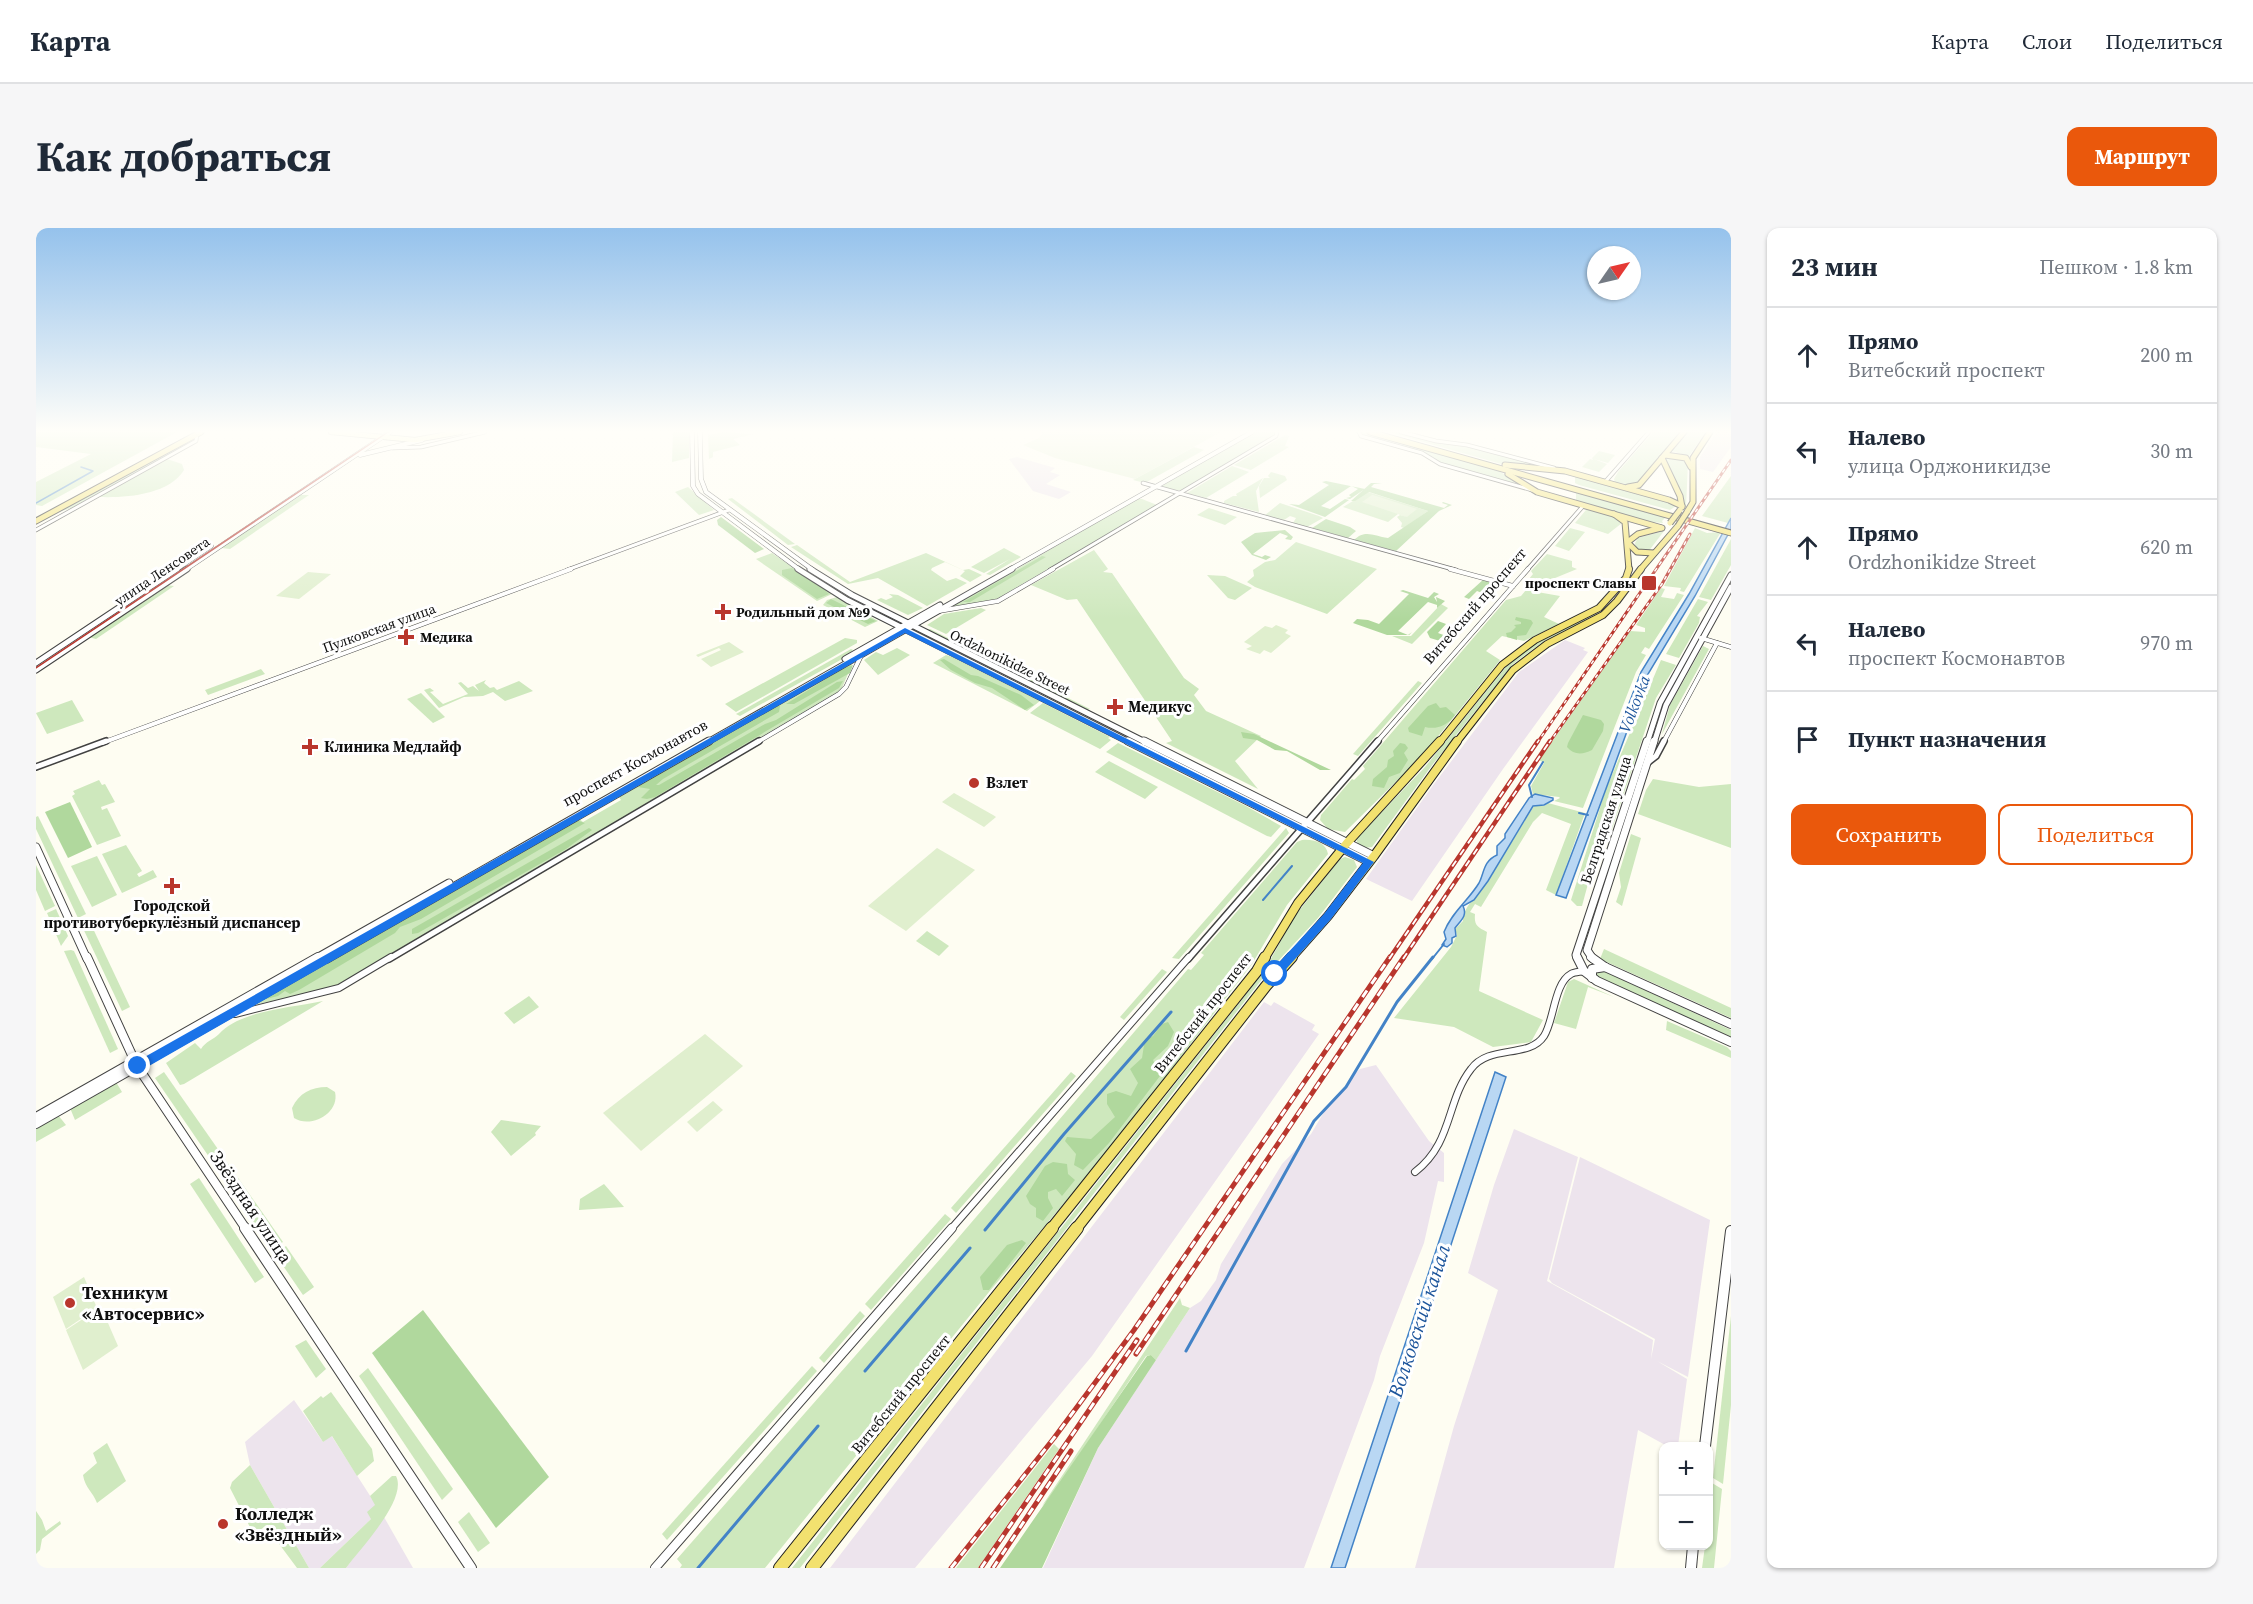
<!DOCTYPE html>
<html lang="ru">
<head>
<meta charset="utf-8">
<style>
  :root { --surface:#fff; --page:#f6f6f7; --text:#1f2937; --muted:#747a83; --line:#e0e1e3; --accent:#ea580c }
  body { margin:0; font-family:"Source Serif 4",serif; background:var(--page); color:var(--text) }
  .controls { position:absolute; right:18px; bottom:18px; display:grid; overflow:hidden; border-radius:12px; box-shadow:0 2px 4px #0004 }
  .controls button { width:54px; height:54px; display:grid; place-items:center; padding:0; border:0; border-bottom:2px solid var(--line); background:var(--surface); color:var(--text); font:30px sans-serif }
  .compass { position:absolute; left:1551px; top:18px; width:54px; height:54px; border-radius:50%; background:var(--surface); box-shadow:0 2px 4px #0004; rotate:56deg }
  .stop { position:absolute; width:18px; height:18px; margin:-14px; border:4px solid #1a73e8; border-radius:50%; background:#fff }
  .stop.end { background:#1a73e8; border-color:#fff; box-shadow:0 2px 6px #0008 }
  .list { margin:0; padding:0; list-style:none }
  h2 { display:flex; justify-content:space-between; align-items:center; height:78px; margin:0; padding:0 24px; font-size:26px }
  h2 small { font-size:20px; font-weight:400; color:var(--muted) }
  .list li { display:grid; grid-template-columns:39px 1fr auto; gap:18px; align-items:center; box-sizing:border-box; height:96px; padding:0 24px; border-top:2px solid var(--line) }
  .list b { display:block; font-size:22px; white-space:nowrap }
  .list p { margin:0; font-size:20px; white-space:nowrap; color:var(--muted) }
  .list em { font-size:20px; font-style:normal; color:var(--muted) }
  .actions { display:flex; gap:12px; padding:18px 24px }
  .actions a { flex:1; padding:14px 0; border:2px solid var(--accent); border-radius:12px; text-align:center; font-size:21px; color:var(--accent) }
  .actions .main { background:var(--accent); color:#fff }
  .icon { flex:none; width:33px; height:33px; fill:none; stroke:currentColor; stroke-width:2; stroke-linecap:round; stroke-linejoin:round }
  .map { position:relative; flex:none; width:1695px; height:1340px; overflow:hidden; border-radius:12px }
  header { display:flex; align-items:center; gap:36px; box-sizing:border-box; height:84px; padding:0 30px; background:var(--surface); border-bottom:2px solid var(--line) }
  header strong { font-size:28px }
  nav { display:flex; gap:33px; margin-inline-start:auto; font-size:21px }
  .intro { display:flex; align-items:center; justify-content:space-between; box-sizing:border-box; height:144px; padding:0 36px }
  h1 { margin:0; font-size:42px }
  .button { padding:15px 27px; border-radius:12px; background:var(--accent); color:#fff; font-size:21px; font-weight:700 }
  main { display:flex; gap:36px; padding:0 36px }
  aside { flex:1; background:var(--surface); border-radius:12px; box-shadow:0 2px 4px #0004 }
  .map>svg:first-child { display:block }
  .industrial { fill:#ede4ed }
  .green { fill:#cee8bd }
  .forest { fill:#b0d89d }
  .pitch { fill:#e0efce }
  .water { fill:#b9d7f3; stroke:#4383c7; stroke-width:1.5 }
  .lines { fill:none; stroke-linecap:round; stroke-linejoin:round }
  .stream-far2 { stroke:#4383c7; stroke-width:1.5 }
  .stream-far1 { stroke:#4383c7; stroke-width:2 }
  .stream { stroke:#4383c7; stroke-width:3 }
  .minor-far4-casing { stroke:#424242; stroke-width:4.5 }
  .minor-far3-casing { stroke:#424242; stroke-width:5 }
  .minor-far2-casing { stroke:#424242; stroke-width:8 }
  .minor-far1-casing { stroke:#424242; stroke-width:8 }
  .minor-casing { stroke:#424242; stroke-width:10 }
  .tertiary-far4-casing { stroke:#424242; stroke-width:5 }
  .tertiary-far3-casing { stroke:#424242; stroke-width:7 }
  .tertiary-far2-casing { stroke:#424242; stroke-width:9 }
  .tertiary-far1-casing { stroke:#424242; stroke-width:10 }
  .tertiary-casing { stroke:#424242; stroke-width:12 }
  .secondary-casing { stroke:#313131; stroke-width:6 }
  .primary-far4-casing { stroke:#202020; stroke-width:7 }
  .primary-far3-casing { stroke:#202020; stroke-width:8 }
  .primary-far2-casing { stroke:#202020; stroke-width:10 }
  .primary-far1-casing { stroke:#202020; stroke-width:12 }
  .primary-casing { stroke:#202020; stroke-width:14 }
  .minor-far4 { stroke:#fff; stroke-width:3 }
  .minor-far3 { stroke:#fff; stroke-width:4 }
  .minor-far2 { stroke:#fff; stroke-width:5 }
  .minor-far1 { stroke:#fff; stroke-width:6 }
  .minor { stroke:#fff; stroke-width:8 }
  .tertiary-far4 { stroke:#fff; stroke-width:4 }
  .tertiary-far3 { stroke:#fff; stroke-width:5 }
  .tertiary-far2 { stroke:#fff; stroke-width:7 }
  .tertiary-far1 { stroke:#fff; stroke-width:8 }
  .tertiary { stroke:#fff; stroke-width:10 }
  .secondary { stroke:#fbfbb0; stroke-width:4.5 }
  .primary-far4 { stroke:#f2e16f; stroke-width:5 }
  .primary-far3 { stroke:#f2e16f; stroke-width:6 }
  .primary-far2 { stroke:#f2e16f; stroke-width:8 }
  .primary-far1 { stroke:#f2e16f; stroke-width:10 }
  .primary { stroke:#f2e16f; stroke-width:12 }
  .tram { stroke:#b9362d; stroke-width:1.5 }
  .rail-far2-casing { stroke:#b9362d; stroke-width:3 }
  .rail-far1-casing { stroke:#b9362d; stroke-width:4.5 }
  .rail-casing { stroke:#b9362d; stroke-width:5 }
  .rail-far2 { stroke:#fff; stroke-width:1.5; stroke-dasharray:4; stroke-linecap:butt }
  .rail-far1 { stroke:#fff; stroke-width:2; stroke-dasharray:7; stroke-linecap:butt }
  .rail { stroke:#fff; stroke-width:3; stroke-dasharray:8; stroke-linecap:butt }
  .primary-bridge-casing { stroke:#202020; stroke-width:7; stroke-linecap:butt }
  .primary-bridge { stroke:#f2e16f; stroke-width:5 }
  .route { fill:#1a73e8 }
  .poi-dot { fill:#b9362d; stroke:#fff; stroke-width:2 }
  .labels { text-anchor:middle; stroke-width:6; stroke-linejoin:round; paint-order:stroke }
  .far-street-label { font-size:14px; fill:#0f0f0f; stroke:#fff }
  .far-poi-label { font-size:14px; font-weight:bold; fill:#0f0f0f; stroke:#fff; text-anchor:start }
  .street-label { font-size:15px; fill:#0f0f0f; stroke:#fff }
  .poi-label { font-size:15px; font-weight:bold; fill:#0f0f0f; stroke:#fff; text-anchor:start }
  .water-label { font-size:16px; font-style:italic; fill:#1e569c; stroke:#fff }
  .near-street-label { font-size:18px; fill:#0f0f0f; stroke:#fff }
  .near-poi-label { font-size:18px; font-weight:bold; fill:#0f0f0f; stroke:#fff; text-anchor:start }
  .near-water-label { font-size:20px; font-style:italic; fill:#1e569c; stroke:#fff }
</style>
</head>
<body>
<header>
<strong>Карта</strong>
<nav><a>Карта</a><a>Слои</a><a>Поделиться</a></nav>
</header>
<div class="intro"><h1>Как добраться</h1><a class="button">Маршрут</a></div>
<main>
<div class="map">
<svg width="1695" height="1340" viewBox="0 0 1695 1340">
  <rect width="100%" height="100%" fill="#fefdf2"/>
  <!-- industrial -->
  <g class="industrial">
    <polygon points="1681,204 1695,204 1695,219 1677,244 1664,241 1664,229"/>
    <polygon points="981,229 1019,240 1014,244 1024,247 1010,256 1035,264 1023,271 997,263 973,231"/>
    <polygon points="1529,412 1549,420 1547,422 1552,424 1467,541 1376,673 1330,651 1398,556 1483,444"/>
    <polygon points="1228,774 1235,778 1238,774 1279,797 1276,802 1283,806 1056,1128 879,1340 794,1340"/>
    <polygon points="1340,837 1393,913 1408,925 1408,954 1402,953 1388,1015 1344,1128 1338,1152 1268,1340 1007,1340 1062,1220 1154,1080 1165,1073 1180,1052 1185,1036 1246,936 1275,906 1294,874 1310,859 1317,847 1324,841"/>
    <polygon points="1478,901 1542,929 1511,1053 1617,1112 1615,1131 1619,1111 1516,1055 1513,1051 1544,929 1674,992 1652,1149 1621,1133 1651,1151 1642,1218 1631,1218 1602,1202 1578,1340 1379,1340 1418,1198 1462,1062 1432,1045 1458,957"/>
    <polygon points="258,1172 287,1214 295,1207 340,1277 335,1291 284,1340 273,1340 214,1237 209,1214"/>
    <polygon points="348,1289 377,1340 310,1340"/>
  </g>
  <!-- green -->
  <g class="green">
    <polygon points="0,204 141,204 6,278 0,277 0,254 55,226 0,219"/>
    <polygon points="637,204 653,204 653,230 636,234"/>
    <polygon points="687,204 718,206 697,211 704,217 677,224 677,229 673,231 672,207"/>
    <polygon points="1219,204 1239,204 1240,206 1146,262 1137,262 1126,258"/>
    <polygon points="1325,204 1461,242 1492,260 1406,236 1387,225 1366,219 1367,217 1328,207"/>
    <polygon points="1352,204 1363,204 1401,214 1424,216 1509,239 1469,237"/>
    <polygon points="1617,204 1643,204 1599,258 1579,254 1578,251 1582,244"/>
    <polygon points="1651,204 1670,204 1653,228 1635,223"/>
    <polygon points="1249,207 1253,208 1249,218 1253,219 1215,242 1198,237"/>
    <polygon points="159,210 158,213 39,279 19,285"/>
    <polygon points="1158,219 1168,222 1109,255 1097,252"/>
    <polygon points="1563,223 1579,227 1572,235 1558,231 1571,236 1563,244 1546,239 1554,231 1557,232 1556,230"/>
    <path d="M1632 228 1644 229 1652 234 1650 280C1645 263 1632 249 1629 231Z"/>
    <path d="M131 231 146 236 148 242C133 267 89 270 63 269Z"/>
    <polygon points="1196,238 1213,244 1170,270 1151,265"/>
    <polygon points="1235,244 1249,248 1251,252 1224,270 1223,258 1228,250 1234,250 1232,248"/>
    <polygon points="1539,248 1632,273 1640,278 1634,282 1543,257 1539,255"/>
    <polygon points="1695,248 1695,290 1692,295 1666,288"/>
    <polygon points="1227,250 1220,263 1223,284 1188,275 1188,273 1197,268 1201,268 1200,266"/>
    <polygon points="652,259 678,282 663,287 639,264"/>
    <polygon points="1332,264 1392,283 1368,300 1365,299 1366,295 1361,289 1364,287 1371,289 1327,274 1362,286 1352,294 1307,279"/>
    <polygon points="1540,264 1630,289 1626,293 1627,295 1616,294 1540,273"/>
    <polygon points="264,267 273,267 194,321 185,320"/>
    <polygon points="696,270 759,316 752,317 692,271"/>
    <polygon points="1101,271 1106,271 1121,277 959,372 914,380"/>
    <polygon points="1244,275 1283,288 1287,290 1271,299 1257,295 1260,290 1254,288 1248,292 1229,287"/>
    <polygon points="1173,280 1201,289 1189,297 1161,287"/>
    <polygon points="1554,281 1580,288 1586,295 1572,306 1539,295 1550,282"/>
    <polygon points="1534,300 1549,304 1533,323 1519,318"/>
    <polygon points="1659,300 1671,305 1685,304 1648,364 1644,363 1645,360 1628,358"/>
    <polygon points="1628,303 1612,324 1600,322 1599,315 1602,310"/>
    <polygon points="1695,311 1695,337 1675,372 1663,369"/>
    <polygon points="1260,314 1341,341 1291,386 1219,359 1211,354 1218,348 1217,342 1229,334 1239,332"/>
    <polygon points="761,317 814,354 890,325 927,342 933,341 946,347 934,354 924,348 929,343 909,334 896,340 895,342 911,353 920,350 931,355 891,378 842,350 812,356 755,319"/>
    <polygon points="968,320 985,329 954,347 950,346 974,331 948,345 935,339"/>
    <polygon points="1058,322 1072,341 1067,344 1076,345 1148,450 1163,461 1158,467 1170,483 1225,508 1199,533 1222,561 1130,515 1136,513 1041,371 1031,372 995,357"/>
    <polygon points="736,325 796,366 781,373 720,331"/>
    <polygon points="1511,326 1536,333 1536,339 1541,341 1502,357 1497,358 1489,356 1497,346 1495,343"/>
    <polygon points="1171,347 1189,348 1216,360 1199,372 1192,370"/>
    <polygon points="130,357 138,358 60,411 52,409"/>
    <polygon points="1625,360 1629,361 1625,369 1638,371 1641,365 1648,367 1613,421 1609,419 1605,425 1610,427 1600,444 1547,580 1518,573 1524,570 1523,569 1497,566 1495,558 1508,535 1503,532 1594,403 1609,404 1609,400 1600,397"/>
    <polygon points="1490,362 1524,368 1508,389 1523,396 1488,413 1466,408 1450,423 1464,432 1461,436 1386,528 1309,604 1292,601 1284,592 1285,587 1316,551 1318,552 1329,541 1327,538 1470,372 1485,368"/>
    <polygon points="853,366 862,367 887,380 872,387 841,372 845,370 850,372 857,369"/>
    <polygon points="801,369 842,393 829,399 787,377 791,372"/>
    <polygon points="1662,371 1672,374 1661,388 1664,389 1663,395 1643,430 1630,426"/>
    <polygon points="1405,376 1412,380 1376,416 1356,408 1375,408"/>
    <polygon points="945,380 950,382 910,406 891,397 908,386"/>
    <polygon points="1565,384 1508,413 1477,436 1397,536 1336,619 1328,620 1322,616 1320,611 1389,539 1474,434 1507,411"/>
    <polygon points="894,401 1054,481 1050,482 890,402"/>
    <polygon points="809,410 821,412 821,415 700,484 689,476"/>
    <polygon points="1667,418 1673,421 1626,506 1634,477"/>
    <polygon points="861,420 874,427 842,447 828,432 840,424 847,427"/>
    <polygon points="815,421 817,422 808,430 704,488 700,486"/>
    <polygon points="910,427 916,429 1004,473 991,483 897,435"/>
    <polygon points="1625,432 1640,437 1620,470 1574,607 1566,616 1563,615 1546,678 1541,678 1535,672 1570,561"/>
    <polygon points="817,434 805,462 298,760 217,777 542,590 547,594 585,572 583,569 602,558 601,557"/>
    <polygon points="225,441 229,446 172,467 169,462"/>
    <polygon points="450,452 448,455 454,460 458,459 461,462 483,453 497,463 469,473 457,464 447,468 428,469 403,480 388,462 394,460 398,463 394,464 407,476 432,466 422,455 425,454 432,460 437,458 443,463 439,457"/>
    <polygon points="1382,453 1386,455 1322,528 1317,526"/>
    <polygon points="385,465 409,489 397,495 371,471"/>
    <polygon points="36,472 48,493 11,506 0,485"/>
    <polygon points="1007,475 1074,509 1072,510 1075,512 1064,521 994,485"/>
    <polygon points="1082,515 1210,578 1245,598 1235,609 1231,608 1070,524"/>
    <polygon points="1073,533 1122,559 1109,571 1059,544"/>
    <polygon points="1617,551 1663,559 1695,556 1695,620 1602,586 1610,562"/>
    <polygon points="63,552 66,557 69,556 79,574 65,579 66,582 71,580 85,608 61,617 36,568 39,566 37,563"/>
    <path d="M1512 575 1549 585 1520 667 1510 662 1535 596 1506 585 1497 594 1445 679 1439 676 1434 684 1439 686C1438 697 1441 699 1451 704L1443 763 1507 792 1495 814 1457 819 1418 799 1358 790 1415 719 1421 707 1419 701 1427 693C1427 676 1448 662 1456 647 1470 624 1483 601 1498 578H1508Z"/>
    <polygon points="2,588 50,686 42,690 0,601 0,589"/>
    <polygon points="1250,600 1253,605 1143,731 1136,730"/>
    <polygon points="1595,606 1605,610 1586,678 1580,674 1585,659 1583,645"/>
    <path d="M1266 612C1277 611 1290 614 1292 626L1251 677 1216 736 1077 917 953 1064 729 1340H644L646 1337 641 1331 905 1030 1152 741 1155 742 1168 727 1165 725 1261 614Z"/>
    <polygon points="90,617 106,643 101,646 103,649 117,642 121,649 86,665 66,626"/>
    <polygon points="61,628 81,667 56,679 35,638"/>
    <polygon points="1309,629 1318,632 1321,639 1282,690 1231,745 764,1340 756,1340 1208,769 1231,738 1258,689 1304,631"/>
    <polygon points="0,637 19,678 9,683 0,662"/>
    <polygon points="20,681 32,708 25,718 11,685"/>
    <polygon points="52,690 94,779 86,783 44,694"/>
    <polygon points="891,703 913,718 903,728 880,713"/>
    <polygon points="1568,721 1695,780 1695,790 1564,731"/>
    <polygon points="35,722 38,723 82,821 74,825 28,723"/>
    <polygon points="1126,741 1131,744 1088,792 1084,789"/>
    <polygon points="1563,741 1695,802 1695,809 1562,749 1558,746"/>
    <polygon points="1538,751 1578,769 1552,759 1540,801 1518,795 1532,754"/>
    <polygon points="493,768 503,779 478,796 468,785"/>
    <path d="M287 773 148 856 144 857 130 835 159 815 165 821C170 813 177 812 183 806 205 782 255 780 287 773Z"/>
    <polygon points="1631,793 1691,819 1695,823 1695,830 1630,802"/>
    <polygon points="128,844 247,1014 236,1021 119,850"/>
    <polygon points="1035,844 1040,848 920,985 915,980"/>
    <polygon points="80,854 86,864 39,892 34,880"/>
    <path d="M291 859 299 864C304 885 275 901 258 890L256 880C263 865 275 859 291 859Z"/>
    <polygon points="22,887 30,897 0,914 0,899"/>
    <polygon points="465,892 505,898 499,905 500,907 475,928 455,904"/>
    <polygon points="163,950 228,1049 219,1055 154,956"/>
    <polygon points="568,956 588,979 543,982 544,971"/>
    <polygon points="909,986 915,991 835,1082 829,1076"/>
    <polygon points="250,1018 278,1059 267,1067 239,1026"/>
    <polygon points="1144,1070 1146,1077 1154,1080 1120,1132 1115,1127 1110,1128 1015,1269 1006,1278"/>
    <polygon points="824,1083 829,1088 788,1135 783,1130"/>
    <polygon points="1695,1088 1695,1177 1687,1256 1677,1250"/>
    <polygon points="270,1112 290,1141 280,1150 259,1118"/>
    <polygon points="776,1138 781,1143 631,1312 626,1306"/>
    <polygon points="332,1140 417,1261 406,1272 323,1148"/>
    <polygon points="295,1164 336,1221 338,1233 321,1248 296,1208 287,1214 267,1183 285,1168 287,1170"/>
    <path d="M71 1215 90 1253 61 1275C57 1264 49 1260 47 1247L61 1235 57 1225Z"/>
    <polygon points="1018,1216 1023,1221 942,1340 920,1340"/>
    <polygon points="214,1237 273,1340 261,1340 232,1301 228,1299 218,1307 194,1260 196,1254"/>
    <path d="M356 1248H360C372 1271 324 1321 310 1340H284L335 1291 331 1284 339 1277 334 1268Z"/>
    <polygon points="1676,1255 1686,1261 1678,1340 1666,1340 1669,1318 1672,1318"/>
    <polygon points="0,1283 6,1292 10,1303 24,1293 25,1296 6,1311 4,1322 0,1326"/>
    <polygon points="433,1284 454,1315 442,1324 422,1294"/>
  </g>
  <!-- forest -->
  <g class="forest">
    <polygon points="1290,253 1329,261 1314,271 1310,270 1315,269 1313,267 1322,261 1315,258 1285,278 1294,281 1309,271 1313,272 1289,289 1253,276 1263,277 1293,257 1286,254"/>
    <path d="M1335 255H1346L1338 256 1335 259 1408 280 1412 277 1406 275 1407 274 1416 277 1403 283 1360 323 1318 312C1329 301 1338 308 1352 310L1392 283 1333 264 1319 273H1315Z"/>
    <polygon points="685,289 728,321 719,325 682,297 681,292"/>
    <polygon points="1290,291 1314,299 1320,303 1312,310 1276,300"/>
    <polygon points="1249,302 1257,309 1255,312 1249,311 1252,308 1244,305 1217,326 1226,329 1229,327 1235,329 1230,332 1216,327 1205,314 1219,305"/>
    <polygon points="1006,328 1010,329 934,374 927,374"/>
    <polygon points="756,340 789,362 793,366 781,371 746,347 746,342"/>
    <polygon points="1448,351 1461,355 1459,358 1461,358 1404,423 1399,419 1404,413 1394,410 1391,404 1402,393 1410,396 1402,405 1413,409 1451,367 1441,363 1433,371 1428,369"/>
    <polygon points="1367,362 1392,370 1398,364 1403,366 1398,369 1401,374 1400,369 1409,373 1401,380 1401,377 1392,374 1362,403 1372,407 1376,404 1373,407 1351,407 1317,395 1321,391 1332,392 1343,396 1373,366 1364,363"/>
    <polygon points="795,371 840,393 832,396 790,375"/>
    <polygon points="1480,389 1495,392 1497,395 1490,407 1481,408 1481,412 1471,409 1470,405 1475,404 1480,399 1478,397 1485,396 1485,394 1479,392"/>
    <polygon points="908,431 935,447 942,448 985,467 998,477 989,482 956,460 939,455 915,442 904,432"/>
    <polygon points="817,437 814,445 758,476 750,476 806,441"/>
    <polygon points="807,453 803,460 619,569 611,571 605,570 614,561 602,559 604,558 602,556 740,478 744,478 743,484 627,551 620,557 623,557 729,496 740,492 801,454"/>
    <path d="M1400 475 1404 480 1410 479 1419 487C1412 497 1401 502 1389 499L1386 508 1373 504 1372 500 1392 478Z"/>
    <path d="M1547 487 1565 492 1568 496 1567 503 1556 522C1546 527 1538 527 1531 519L1532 515Z"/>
    <polygon points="1205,504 1218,506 1295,542 1284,542 1251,523 1239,522 1221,512 1207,510"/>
    <polygon points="1364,515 1369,516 1372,520 1368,525 1372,532 1364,545 1353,549 1348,560 1336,558 1337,551 1351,539 1352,532 1358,528 1357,523"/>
    <polygon points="34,574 56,619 32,630 9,584"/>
    <polygon points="540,592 549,595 385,691 364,699 359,705 263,762 254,766 249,763 242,768 230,771 230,769"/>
    <polygon points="553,600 556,602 530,621 382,705 376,706 376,701"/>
    <polygon points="1132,794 1138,804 1132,818 1117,832 1121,842 1127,844 1073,915 1047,942 1038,937 1040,926 1029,913 1031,909 1055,911 1079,889 1071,876 1071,866 1080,863 1095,868 1102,855 1094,841 1106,830 1109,811 1117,808 1126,796"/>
    <polygon points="1017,934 1031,936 1032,946 1039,952 1026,968 1020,961 1012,964 1012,970 1017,980 1007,993 1000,989 1000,980 994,976 990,968 1009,938"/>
    <polygon points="986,1012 990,1015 953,1062 947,1062 944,1049 971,1017"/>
    <polygon points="387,1082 513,1249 460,1300 336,1125"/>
    <polygon points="1115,1127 1120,1132 1062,1220 1006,1340 964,1340 1111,1128"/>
  </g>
  <!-- pitch -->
  <g class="pitch">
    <polygon points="1003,204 1185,204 1099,251 1019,230 987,217 1003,210 1006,205"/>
    <polygon points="1336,267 1337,267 1381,281 1371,289 1326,274"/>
    <polygon points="272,344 295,346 263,371 240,368"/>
    <polygon points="1240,397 1252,402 1249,405 1255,408 1235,425 1228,422 1224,426 1210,421 1216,418 1208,414 1229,398 1236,400"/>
    <polygon points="693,414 708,424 675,439 665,431 685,422 683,420 662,429 660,427"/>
    <polygon points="918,565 957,587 960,589 948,599 906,574"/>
    <polygon points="901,620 939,642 870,703 832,678"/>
    <polygon points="669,806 707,838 605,923 567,885"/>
    <polygon points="677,873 687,882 661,904 651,894"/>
    <polygon points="48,1049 61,1080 30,1101 17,1069"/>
    <polygon points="65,1079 82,1118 47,1142 30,1102"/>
  </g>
  <!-- water -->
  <g class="water">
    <polygon points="1695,290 1695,301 1659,368 1612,446 1530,670 1520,667 1605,444 1653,366"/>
    <path d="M1499 566 1517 570V572L1508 577 1497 578 1452 653 1438 672 1427 678C1432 688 1424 693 1419 700L1420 708 1416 710V715L1411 719 1406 717 1410 711 1408 704C1416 684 1432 673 1443 655 1448 646 1447 633 1461 627V618L1469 610V606L1493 570Z"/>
    <polygon points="1459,844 1470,849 1309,1340 1295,1340"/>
  </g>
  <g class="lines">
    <!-- stream-far2 -->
    <polyline class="stream-far2" points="0,275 57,243 45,239"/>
    <!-- stream-far1 -->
    <g class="stream-far1">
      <polyline points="1496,569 1493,557 1507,534"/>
      <polyline points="1543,585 1552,587"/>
      <polyline points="1227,672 1256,638"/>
      <polyline points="1396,731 1408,716"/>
    </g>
    <!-- stream -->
    <g class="stream">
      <polyline points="949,1002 1028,906 1135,784"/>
      <polyline points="1150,1123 1278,893 1310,859 1361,774 1397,729"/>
      <polyline points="829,1143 934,1020"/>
      <polyline points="662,1340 782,1198"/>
    </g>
    <defs>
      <g id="minor-far4">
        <polyline points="1323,204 1325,208 1386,225 1404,236 1496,262"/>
        <polyline points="1365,204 1400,213 1431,217 1518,240"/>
        <polyline points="356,220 385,219 449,204"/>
        <polyline points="1569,254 1613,204"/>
        <polyline points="1107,255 1420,342"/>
        <polyline points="0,302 160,213 161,206"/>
        <polyline points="531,342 693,282"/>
        <polyline points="1014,342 1240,208 1241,204"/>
        <polyline points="1491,342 1548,277"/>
      </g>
      <g id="minor-far3">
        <polyline points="1414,341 1477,358"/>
        <polyline points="903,383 962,373 1017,341"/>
        <polyline points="1665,410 1695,419"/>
        <polyline points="66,515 535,341"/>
        <polyline points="720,515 803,466 810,459 825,428"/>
        <polyline points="1340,515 1492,341"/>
        <polyline points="1627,515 1681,415"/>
      </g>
      <g id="minor-far2">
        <polyline points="1611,535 1620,528 1628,513"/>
        <polyline points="0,539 70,513"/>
        <polyline points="353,731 723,513"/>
        <polyline points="1152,731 1342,513"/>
      </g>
      <g id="minor-far1">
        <polyline points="199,786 303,760 355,729"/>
        <path d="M1379 944C1417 915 1410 873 1435 841 1453 816 1493 831 1508 808 1518 793 1518 755 1535 746 1538 744 1544 744 1548 743"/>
        <polyline points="915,1001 1153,729"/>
      </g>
      <polyline id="minor" points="619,1340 916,1000"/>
      <g id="tertiary-far4">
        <polyline points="656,204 657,258 662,266 764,342"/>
        <polyline points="664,204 665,251 670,264 777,342"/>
        <polyline points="324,227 386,212"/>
        <polyline points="139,342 175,318"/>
        <polyline points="149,342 354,204"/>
        <polyline points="973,342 1216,204"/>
      </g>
      <g id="tertiary-far3">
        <polyline points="762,341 811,372 1095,515"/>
        <polyline points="774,341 816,367 1111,515"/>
        <polyline points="809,431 904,377"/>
        <polyline points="0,435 141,341"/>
        <polyline points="0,442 151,341"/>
        <polyline points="670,515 976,341"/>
        <polyline points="1611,515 1624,475 1695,347"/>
        <polyline points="1618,515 1630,477 1695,359"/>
      </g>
      <g id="tertiary-far2">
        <polyline points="1092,513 1333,634"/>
        <polyline points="1108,513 1338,628"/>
        <polyline points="0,619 51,731"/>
        <polyline points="279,731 413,655"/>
        <polyline points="291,731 673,513"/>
        <polyline points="1542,731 1540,727 1611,513"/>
        <polyline points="1557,731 1551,722 1618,513"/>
      </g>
      <g id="tertiary-far1">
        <polyline points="51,729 101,838 210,1001"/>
        <polyline points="1541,729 1548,743 1561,753 1695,814"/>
        <polyline points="1555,729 1569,739 1695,796"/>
        <polyline points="1556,750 1556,741 1569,739"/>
        <polyline points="0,889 282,729"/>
        <polyline points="0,896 293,729"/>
      </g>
      <g id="tertiary">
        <polyline points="209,1000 435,1340"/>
        <polyline points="1669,1218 1695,1003"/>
        <polyline points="1655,1340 1657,1318"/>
      </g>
      <polyline id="secondary" points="295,204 379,212 424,204"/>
      <g id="primary-far4">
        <polyline points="1334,204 1695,305"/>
        <polyline points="1629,227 1650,230 1655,239"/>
        <polyline points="1626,230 1644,268 1646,279"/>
        <polyline points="1469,237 1529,243 1633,272 1646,278"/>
        <polyline points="1472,246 1501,264 1626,300"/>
        <polyline points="1592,259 1603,257 1648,204"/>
        <polyline points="1651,284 1657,274 1657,230 1674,204"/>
        <polyline points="1578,286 1589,294 1593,342"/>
        <polyline points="0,293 165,204"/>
        <polyline points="1593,313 1602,306 1625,300"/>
        <polyline points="1593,316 1601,324 1618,325"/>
        <polyline points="1604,342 1642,298"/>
      </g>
      <g id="primary-far3">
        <polyline points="1403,515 1466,437 1499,412 1563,380 1590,350 1593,341"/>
        <polyline points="1420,515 1477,442 1511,416 1567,387 1581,373 1605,341"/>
      </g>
      <g id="primary-far2">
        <polyline points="1228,731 1262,675 1311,615 1404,513"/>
        <polyline points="1254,731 1292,688 1338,628 1421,513"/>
      </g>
      <g id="primary-far1">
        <polyline points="1015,1001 1221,743 1229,729"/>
        <polyline points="1040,1001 1230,758 1256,729"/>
      </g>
      <g id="primary">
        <polyline points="744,1340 1016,1000"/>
        <polyline points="776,1340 1041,1000"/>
      </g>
    </defs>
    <!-- minor-far4 casing -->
    <use href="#minor-far4" class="minor-far4-casing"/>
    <!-- minor-far3 casing -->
    <use href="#minor-far3" class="minor-far3-casing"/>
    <!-- minor-far2 casing -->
    <use href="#minor-far2" class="minor-far2-casing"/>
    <!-- minor-far1 casing -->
    <use href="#minor-far1" class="minor-far1-casing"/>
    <!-- minor casing -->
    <use href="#minor" class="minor-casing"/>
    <!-- tertiary-far4 casing -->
    <use href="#tertiary-far4" class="tertiary-far4-casing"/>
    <!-- tertiary-far3 casing -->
    <use href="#tertiary-far3" class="tertiary-far3-casing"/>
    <!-- tertiary-far2 casing -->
    <use href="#tertiary-far2" class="tertiary-far2-casing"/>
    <!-- tertiary-far1 casing -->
    <use href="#tertiary-far1" class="tertiary-far1-casing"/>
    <!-- tertiary casing -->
    <use href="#tertiary" class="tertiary-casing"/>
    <!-- secondary casing -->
    <use href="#secondary" class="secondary-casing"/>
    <!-- primary-far4 casing -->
    <use href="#primary-far4" class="primary-far4-casing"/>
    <!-- primary-far3 casing -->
    <use href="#primary-far3" class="primary-far3-casing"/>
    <!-- primary-far2 casing -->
    <use href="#primary-far2" class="primary-far2-casing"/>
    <!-- primary-far1 casing -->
    <use href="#primary-far1" class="primary-far1-casing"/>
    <!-- primary casing -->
    <use href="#primary" class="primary-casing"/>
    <!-- minor-far4 -->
    <use href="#minor-far4" class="minor-far4"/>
    <!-- minor-far3 -->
    <use href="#minor-far3" class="minor-far3"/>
    <!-- minor-far2 -->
    <use href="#minor-far2" class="minor-far2"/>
    <!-- minor-far1 -->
    <use href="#minor-far1" class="minor-far1"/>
    <!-- minor -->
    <use href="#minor" class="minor"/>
    <!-- tertiary-far4 -->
    <use href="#tertiary-far4" class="tertiary-far4"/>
    <!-- tertiary-far3 -->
    <use href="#tertiary-far3" class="tertiary-far3"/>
    <!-- tertiary-far2 -->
    <use href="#tertiary-far2" class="tertiary-far2"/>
    <!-- tertiary-far1 -->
    <use href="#tertiary-far1" class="tertiary-far1"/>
    <!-- tertiary -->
    <use href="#tertiary" class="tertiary"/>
    <!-- secondary -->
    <use href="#secondary" class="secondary"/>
    <!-- primary-far4 -->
    <use href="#primary-far4" class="primary-far4"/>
    <!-- primary-far3 -->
    <use href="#primary-far3" class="primary-far3"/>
    <!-- primary-far2 -->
    <use href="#primary-far2" class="primary-far2"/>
    <!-- primary-far1 -->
    <use href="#primary-far1" class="primary-far1"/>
    <!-- primary -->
    <use href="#primary" class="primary"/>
    <!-- tram -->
    <polyline class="tram" points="0,440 352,204"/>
    <defs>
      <g id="rail-far2">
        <polyline points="1501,515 1695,232"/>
        <polyline points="1513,515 1626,356 1654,306"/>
      </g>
      <g id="rail-far1">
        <polyline points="1353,731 1502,513"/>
        <polyline points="1367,731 1514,513"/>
      </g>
      <g id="rail">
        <polyline points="1100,1126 1368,729"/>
        <polyline points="915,1340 1018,1210 1098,1102 1354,729"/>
        <polyline points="945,1340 1101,1112"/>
        <polyline points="957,1340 1035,1223"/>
      </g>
    </defs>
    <!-- rail-far2 casing -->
    <use href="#rail-far2" class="rail-far2-casing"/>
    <!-- rail-far1 casing -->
    <use href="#rail-far1" class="rail-far1-casing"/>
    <!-- rail casing -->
    <use href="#rail" class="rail-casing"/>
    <!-- rail-far2 -->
    <use href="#rail-far2" class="rail-far2"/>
    <!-- rail-far1 -->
    <use href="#rail-far1" class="rail-far1"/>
    <!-- rail -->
    <use href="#rail" class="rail"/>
    <defs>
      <g id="primary-bridge">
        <polyline points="1634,295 1644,282"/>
        <polyline points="1642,298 1651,284"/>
      </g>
    </defs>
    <!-- primary-bridge casing -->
    <use href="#primary-bridge" class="primary-bridge-casing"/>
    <!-- primary-bridge -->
    <use href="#primary-bridge" class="primary-bridge"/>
  </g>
  <!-- sky -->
  <linearGradient id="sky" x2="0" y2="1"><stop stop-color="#95c2ec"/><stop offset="0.52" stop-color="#fffef9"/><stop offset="1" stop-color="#fffef9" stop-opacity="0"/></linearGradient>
  <rect width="1695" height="391" fill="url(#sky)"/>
  <!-- route -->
  <polygon class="route" points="869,400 1338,634 1295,691 1243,749 1235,749 1235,743 1288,686 1327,635 869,405 106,842 98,842 98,835"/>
  <!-- markers -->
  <g class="poi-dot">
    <rect x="1605" y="347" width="16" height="16" rx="3"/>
    <path d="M684 375h6v6h6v6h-6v6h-6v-6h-6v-6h6z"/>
    <path d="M367 400h6v6h6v6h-6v6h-6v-6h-6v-6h6z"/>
    <path d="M1076 470h6v6h6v6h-6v6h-6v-6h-6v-6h6z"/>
    <path d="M271 510h6v6h6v6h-6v6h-6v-6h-6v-6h6z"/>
    <circle cx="938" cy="555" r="6"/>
    <path d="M133 649h6v6h6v6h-6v6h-6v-6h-6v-6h6z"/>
    <circle cx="34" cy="1075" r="6"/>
    <circle cx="187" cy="1296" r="6"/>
  </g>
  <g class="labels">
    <!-- far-street labels -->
    <g class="far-street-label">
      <text transform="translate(126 343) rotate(-34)" y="5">улица Ленсовета</text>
      <text transform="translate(343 400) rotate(-20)" y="5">Пулковская улица</text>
      <text transform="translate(974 434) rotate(26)" y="5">Ordzhonikidze Street</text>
    </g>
    <!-- far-poi labels -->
    <g class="far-poi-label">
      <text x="1600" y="360" text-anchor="end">проспект Славы</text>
      <text x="700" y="389">Родильный дом №9</text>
      <text x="384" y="414">Медика</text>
    </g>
    <!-- street labels -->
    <g class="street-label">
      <text transform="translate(1439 378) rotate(-49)" y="5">Витебский проспект</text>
      <text transform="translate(599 535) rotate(-29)" y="5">проспект Космонавтов</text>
      <text transform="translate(1570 592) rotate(-72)" y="5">Белградская улица</text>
      <text transform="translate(1167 785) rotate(-52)" y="5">Витебский проспект</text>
      <text transform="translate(865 1166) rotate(-51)" y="5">Витебский проспект</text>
    </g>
    <!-- poi labels -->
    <g class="poi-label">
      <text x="1092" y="484">Медикус</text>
      <text x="288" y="524">Клиника Медлайф</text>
      <text x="950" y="560">Взлет</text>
      <text x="136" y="683" text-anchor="middle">Городской<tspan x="136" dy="17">противотуберкулёзный диспансер</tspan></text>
    </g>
    <!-- water labels -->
    <g class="water-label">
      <text transform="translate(1598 476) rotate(-69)" y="6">Volkovka</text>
    </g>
    <!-- near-street labels -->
    <g class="near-street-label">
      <text transform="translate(215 979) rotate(56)" y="6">Звёздная улица</text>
    </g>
    <!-- near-poi labels -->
    <g class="near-poi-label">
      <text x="46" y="1071">Техникум<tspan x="46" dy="21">«Автосервис»</tspan></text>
      <text x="199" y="1292">Колледж<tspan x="199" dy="21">«Звёздный»</tspan></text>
    </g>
    <!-- near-water labels -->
    <g class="near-water-label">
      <text transform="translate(1383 1093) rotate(-72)" y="7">Волковский канал</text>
    </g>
  </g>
</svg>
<div class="controls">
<button>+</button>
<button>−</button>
</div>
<svg class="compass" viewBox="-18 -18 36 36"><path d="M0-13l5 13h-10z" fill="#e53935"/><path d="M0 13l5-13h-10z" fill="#747a83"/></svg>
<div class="stop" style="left:1239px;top:746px"></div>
<div class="stop end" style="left:102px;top:838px"></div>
</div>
<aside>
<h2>23 мин<small>Пешком · 1.8 km</small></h2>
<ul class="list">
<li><svg class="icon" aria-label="ahead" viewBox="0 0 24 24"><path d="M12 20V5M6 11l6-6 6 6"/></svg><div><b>Прямо</b><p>Витебский проспект</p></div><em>200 m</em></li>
<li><svg class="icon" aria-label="left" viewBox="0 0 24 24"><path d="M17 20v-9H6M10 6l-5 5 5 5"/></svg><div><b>Налево</b><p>улица Орджоникидзе</p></div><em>30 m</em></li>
<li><svg class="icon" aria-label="ahead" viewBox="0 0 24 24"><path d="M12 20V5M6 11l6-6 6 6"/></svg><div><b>Прямо</b><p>Ordzhonikidze Street</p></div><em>620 m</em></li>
<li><svg class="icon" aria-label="left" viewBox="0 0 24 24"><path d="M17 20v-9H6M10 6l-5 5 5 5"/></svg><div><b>Налево</b><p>проспект Космонавтов</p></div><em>970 m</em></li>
<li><svg class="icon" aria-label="arrive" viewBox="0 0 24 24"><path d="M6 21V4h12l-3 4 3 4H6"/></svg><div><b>Пункт назначения</b></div></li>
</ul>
<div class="actions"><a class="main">Сохранить</a><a>Поделиться</a></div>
</aside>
</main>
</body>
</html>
